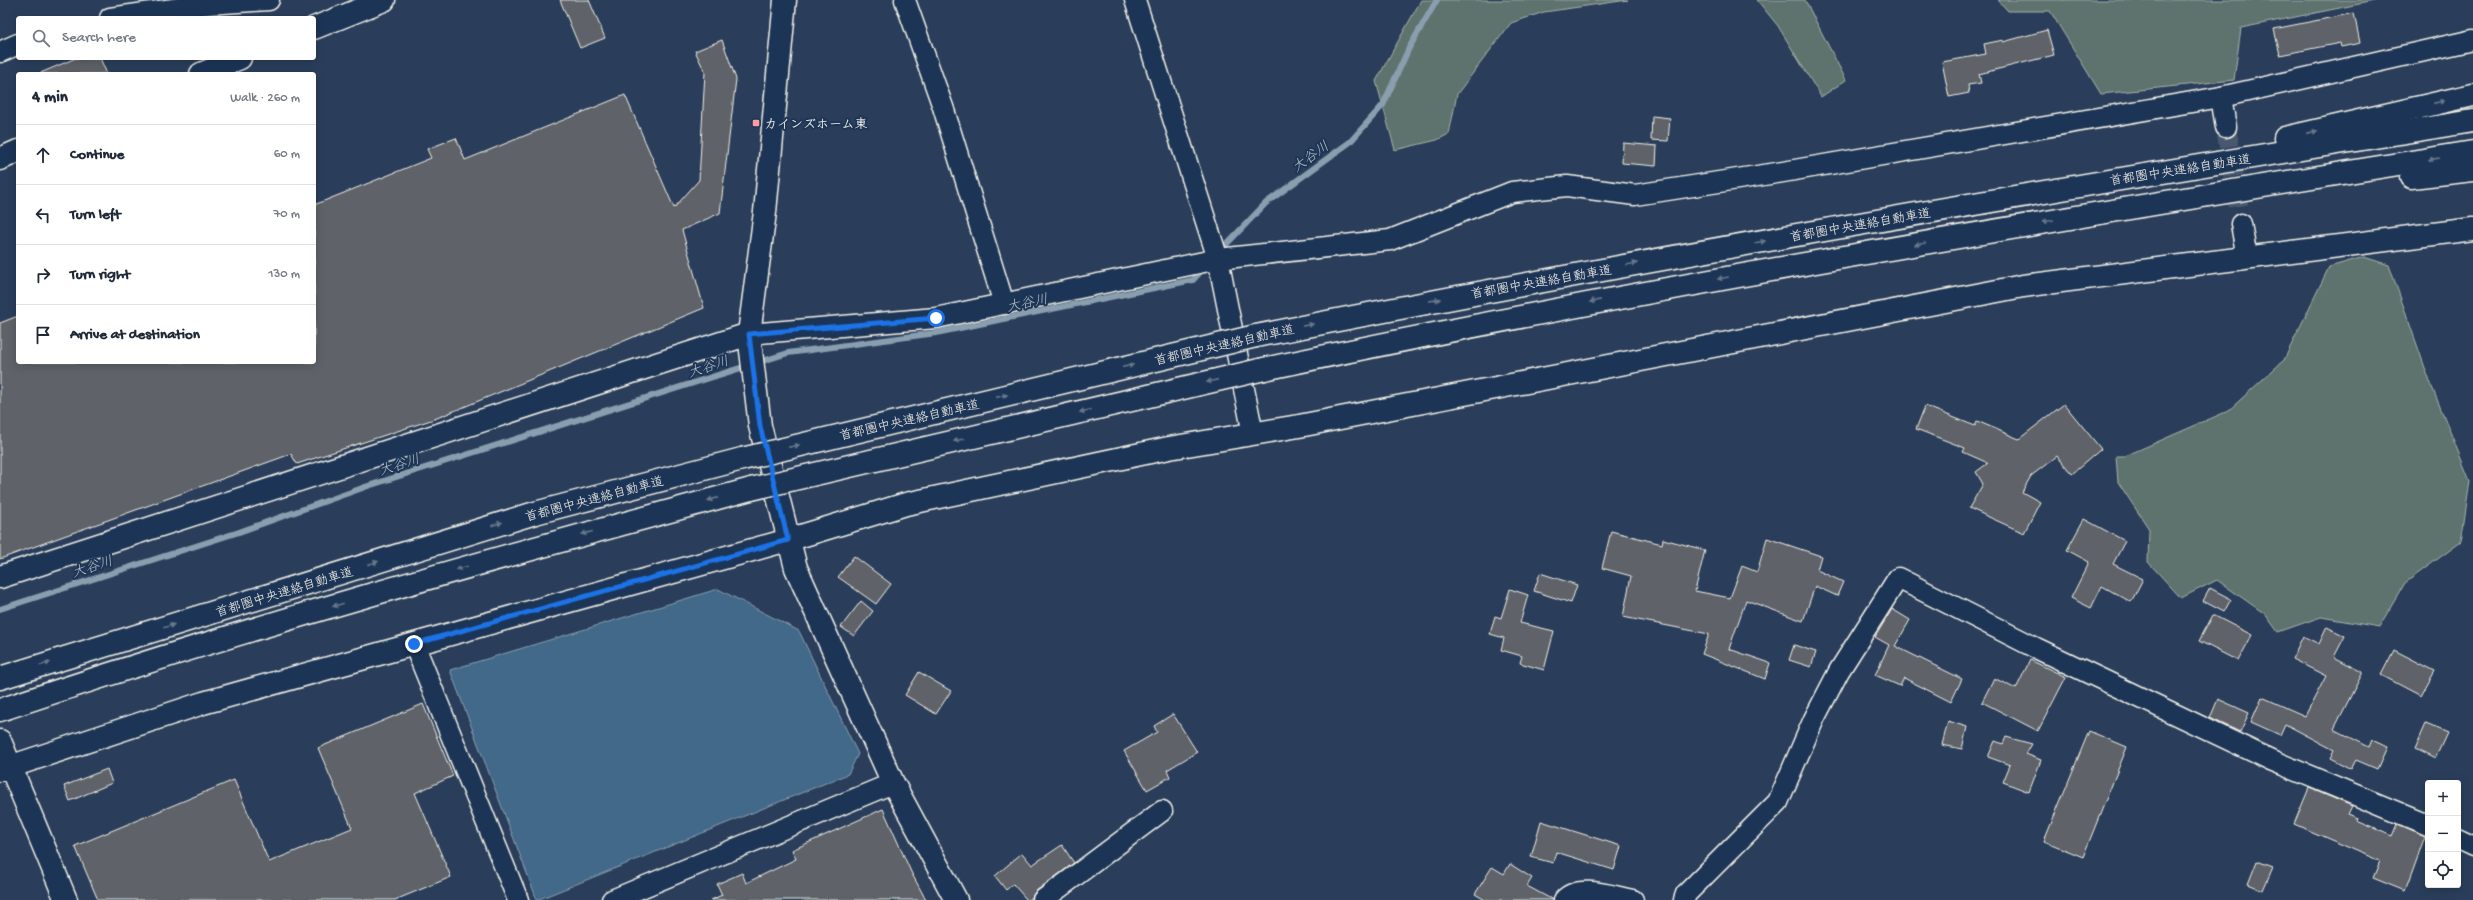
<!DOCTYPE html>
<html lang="en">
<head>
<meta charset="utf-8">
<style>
  :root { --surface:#fff; --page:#f6f6f7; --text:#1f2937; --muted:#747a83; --line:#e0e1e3 }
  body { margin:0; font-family:"Gochi Hand","Klee One",sans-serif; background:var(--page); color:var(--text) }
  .controls { position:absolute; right:12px; bottom:12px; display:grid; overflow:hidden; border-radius:4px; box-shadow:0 2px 10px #0003 }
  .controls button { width:36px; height:36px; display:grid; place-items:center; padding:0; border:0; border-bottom:1px solid var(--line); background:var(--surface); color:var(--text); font:20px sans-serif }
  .stop { position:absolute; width:12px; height:12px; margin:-9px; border:3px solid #1a73e8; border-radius:50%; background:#fff }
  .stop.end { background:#1a73e8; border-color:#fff; box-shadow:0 1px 4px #0008 }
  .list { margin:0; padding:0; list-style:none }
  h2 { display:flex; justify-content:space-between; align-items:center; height:52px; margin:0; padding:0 16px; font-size:17px }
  h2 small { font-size:13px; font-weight:400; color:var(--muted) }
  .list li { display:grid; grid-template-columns:26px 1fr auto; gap:12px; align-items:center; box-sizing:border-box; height:60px; padding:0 16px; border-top:1px solid var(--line) }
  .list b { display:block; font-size:15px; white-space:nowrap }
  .list em { font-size:13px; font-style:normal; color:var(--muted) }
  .icon { flex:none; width:22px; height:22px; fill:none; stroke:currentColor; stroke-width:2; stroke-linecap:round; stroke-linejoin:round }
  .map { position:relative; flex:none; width:2473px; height:900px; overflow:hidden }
  .search { position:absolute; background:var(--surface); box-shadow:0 2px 10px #0003; left:16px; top:16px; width:300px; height:44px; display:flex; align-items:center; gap:10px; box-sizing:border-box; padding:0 14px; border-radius:4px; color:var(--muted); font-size:15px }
  .panel { position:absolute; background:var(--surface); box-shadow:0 2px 10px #0003; left:16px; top:72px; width:300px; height:292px; border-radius:4px }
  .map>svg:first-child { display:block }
  .green { fill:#5f736e; stroke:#aab2ab }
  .water { fill:#426989; stroke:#899faf }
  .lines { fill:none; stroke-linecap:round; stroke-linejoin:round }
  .stream { stroke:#899faf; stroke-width:6 }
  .building { fill:#5e6469; stroke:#f4f1e8 }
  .street-tunnel { stroke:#485970; stroke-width:20; stroke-dasharray:20 10; stroke-linecap:butt }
  .street-casing { stroke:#f4f1e8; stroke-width:23 }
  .secondary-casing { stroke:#f4f1e8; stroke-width:25 }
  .highway-casing { stroke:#f4f1e8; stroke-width:25 }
  .street { stroke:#1d3557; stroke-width:20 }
  .secondary { stroke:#1d3557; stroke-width:22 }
  .highway { stroke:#1d3557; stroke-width:22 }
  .highway-bridge-casing { stroke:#f4f1e8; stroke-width:25; stroke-linecap:butt }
  .highway-bridge { stroke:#1d3557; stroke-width:22 }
  .oneway { fill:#68778a }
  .route { stroke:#1a73e8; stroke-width:5 }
  .poi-dot { fill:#ff9aa2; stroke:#1d3557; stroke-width:1.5 }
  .labels { text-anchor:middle; stroke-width:4; stroke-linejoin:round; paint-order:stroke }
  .poi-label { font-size:13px; font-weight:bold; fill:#f4f1e8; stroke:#1d3557; text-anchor:start }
  .street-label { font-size:13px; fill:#f4f1e8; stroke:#1d3557 }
  .water-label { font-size:14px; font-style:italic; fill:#b6c1c7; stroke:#1d3557 }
</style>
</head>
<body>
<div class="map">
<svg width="2473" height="900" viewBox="0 0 2473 900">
  <rect width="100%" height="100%" fill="#2a3e5b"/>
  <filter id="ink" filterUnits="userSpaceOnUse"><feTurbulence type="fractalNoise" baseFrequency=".025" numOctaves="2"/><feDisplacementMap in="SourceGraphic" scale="8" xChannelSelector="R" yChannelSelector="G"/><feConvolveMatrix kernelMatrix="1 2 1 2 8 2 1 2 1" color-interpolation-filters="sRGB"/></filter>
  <g filter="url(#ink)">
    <!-- green -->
    <g class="green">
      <polygon points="1421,0 1628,0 1544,12 1511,23 1457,94 1449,134 1437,140 1395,150 1376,81"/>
      <polygon points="1757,0 1805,0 1846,80 1821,97 1778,26"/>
      <polygon points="1998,0 2379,0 2241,28 2234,80 2101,94 2050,11 2008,11"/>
      <polygon points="2364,257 2389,265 2430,382 2470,481 2461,542 2405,583 2379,627 2321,617 2278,632 2265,614 2217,580 2181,598 2148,562 2149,529 2118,482 2116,456 2125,456 2228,411 2284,360 2329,267"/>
    </g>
    <!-- water -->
    <polygon class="water" points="718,589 799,631 858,754 848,774 537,900 450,670"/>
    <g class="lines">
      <!-- stream -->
      <g class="stream">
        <polyline points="1220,251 1266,203 1350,142 1383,105 1409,48 1437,0"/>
        <polyline points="0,609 239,532 368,486 788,353 936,333 1193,280 1204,268"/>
      </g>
    </g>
    <!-- building -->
    <g class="building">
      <polygon points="560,0 589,0 605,38 580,48"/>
      <polygon points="2354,13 2360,43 2341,47 2340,43 2280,55 2274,29"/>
      <polygon points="2047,30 2054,55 1979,74 1981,83 1968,85 1969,93 1949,97 1942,62 1986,54 1984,44 2003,40 2003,42"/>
      <polygon points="722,40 736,79 720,213 682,230 704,308 437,418 297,464 291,454 0,559 0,323 18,316 18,362 314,362 314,205 431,158 427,149 456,138 465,160 625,95 674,208 699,180 705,72 695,51"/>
      <polygon points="76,58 100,58 107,74 38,74"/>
      <polygon points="1652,116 1670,118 1668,141 1651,140"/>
      <polygon points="1623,143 1657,146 1656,166 1622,163"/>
      <polygon points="2064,404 2101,449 2072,474 2057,456 2031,476 2022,492 2040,502 2024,533 1969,508 1983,484 1976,472 1988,463 1963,452 1965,448 1916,429 1925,406 1975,426 1977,421 2019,439"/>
      <polygon points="2084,519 2125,541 2113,564 2143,579 2131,602 2102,586 2091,608 2071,598 2089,562 2067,550"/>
      <polygon points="1611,531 1662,544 1663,539 1705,550 1695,591 1730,598 1742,566 1757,572 1767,538 1821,556 1817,570 1843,582 1837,596 1815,586 1803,621 1746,600 1729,649 1770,663 1765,679 1702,654 1709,634 1623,617 1631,576 1602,568"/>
      <polygon points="854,556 891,584 876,604 838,577"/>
      <polygon points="1540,573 1577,585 1571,603 1534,591"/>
      <polygon points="2210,588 2231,599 2224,612 2203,601"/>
      <polygon points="1510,589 1528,595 1520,623 1554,631 1544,670 1520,663 1522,656 1501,650 1504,638 1490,634 1495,616 1501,618"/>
      <polygon points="861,601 873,611 854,636 841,627"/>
      <polygon points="1892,609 1910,620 1895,646 1962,679 1951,702 1904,678 1900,686 1875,675 1889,645 1875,637"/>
      <polygon points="2213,615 2252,635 2238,661 2199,641"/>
      <polygon points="2327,627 2345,636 2334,657 2363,672 2334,729 2369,747 2372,740 2387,747 2377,769 2356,760 2351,769 2330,758 2334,750 2285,724 2280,735 2251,722 2262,697 2305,716 2326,676 2292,659 2303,636 2319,644"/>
      <polygon points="1794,645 1816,652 1811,667 1789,660"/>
      <polygon points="2394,650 2435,671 2421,696 2381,675"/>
      <polygon points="2030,660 2066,677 2038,731 1982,702 1994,678 2016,689"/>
      <polygon points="919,672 951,691 936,714 905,695"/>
      <polygon points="2218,699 2249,713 2240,732 2210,718"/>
      <polygon points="423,704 453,776 415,793 451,877 395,900 98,900 75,846 234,780 269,862 352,828 318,748"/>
      <polygon points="1173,714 1197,752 1167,770 1170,777 1147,790 1124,751 1157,732 1154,726"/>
      <polygon points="1948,721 1967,727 1962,749 1942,745"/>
      <polygon points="2426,724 2447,733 2435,759 2415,749"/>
      <polygon points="2089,731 2127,747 2083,857 2044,841"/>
      <polygon points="2006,737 2032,744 2026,754 2041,760 2029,792 2003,782 2010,765 1988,757 1995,741 2003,744"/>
      <polygon points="107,769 112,783 70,801 64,786"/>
      <polygon points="2309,788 2352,806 2348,814 2358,818 2357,821 2392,836 2397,824 2425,836 2405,891 2373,878 2380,861 2294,824"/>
      <polygon points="883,809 911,872 926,900 711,900 722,895 717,884 742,873 746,883 796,859 792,850"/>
      <polygon points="1541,821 1621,846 1614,870 1556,852 1553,863 1531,857"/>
      <polygon points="1062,845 1074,863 1036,891 1030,900 1027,900 1013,884 1006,890 995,876 1022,853 1032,865"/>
      <polygon points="2257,861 2273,867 2263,890 2248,884"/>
      <polygon points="1510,864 1532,878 1527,886 1553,900 1485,900 1475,894 1492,867 1504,874"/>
    </g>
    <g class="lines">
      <!-- street-tunnel -->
      <polyline class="street-tunnel" points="2226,127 2241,224"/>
      <defs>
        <g id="street">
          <polyline points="905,0 943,107 1004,304"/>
          <polyline points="1135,0 1218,259 1253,434"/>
          <polyline points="110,18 208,4 269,0"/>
          <polyline points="0,52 18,44"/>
          <polyline points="2221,97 2226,127"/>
          <polyline points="2241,224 2247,258"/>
          <polyline points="749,334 936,318 1218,259 1390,240 1512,192 1567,186 1635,195 1783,172 2221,97 2473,40"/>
          <polyline points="414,644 518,900"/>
          <polyline points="2458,839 2473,846"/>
          <polyline points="612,900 893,783"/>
          <polyline points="1043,900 1162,811"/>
          <path d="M1564 900C1578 883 1615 897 1633 900"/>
          <polyline points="1684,900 1686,894 1778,802 1814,719 1839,671 1898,578 2036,648 2271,760 2428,825"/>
        </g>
        <g id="secondary">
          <polyline points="785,0 765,212 749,334 760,426 796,568 893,783 956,900"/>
          <polyline points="314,28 384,0"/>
          <polyline points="201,74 240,58"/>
          <polyline points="0,159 18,151"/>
          <polyline points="0,577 749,334"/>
          <polyline points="0,741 66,900"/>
          <polyline points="0,770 203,703 788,540 906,504 1169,448 1299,426 2023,286 2473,229"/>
        </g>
        <g id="highway">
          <polyline points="2285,138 2473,95"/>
          <polyline points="2411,177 2473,170"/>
          <path d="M1256 336C1660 256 2066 187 2473 121"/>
          <path d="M1264 369C1664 284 2068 217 2473 152"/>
          <polyline points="0,678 535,513 742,459"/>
          <path d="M0 710C247 627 499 557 751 489"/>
        </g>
      </defs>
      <!-- street casing -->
      <use href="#street" class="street-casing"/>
      <!-- secondary casing -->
      <use href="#secondary" class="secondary-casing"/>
      <!-- highway casing -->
      <use href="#highway" class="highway-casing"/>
      <!-- street -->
      <use href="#street" class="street"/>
      <!-- secondary -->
      <use href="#secondary" class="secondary"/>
      <!-- highway -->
      <use href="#highway" class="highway"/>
      <defs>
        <g id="highway-bridge">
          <polyline points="742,459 1256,336"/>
          <polyline points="751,489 1264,369"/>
        </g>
      </defs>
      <!-- highway-bridge casing -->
      <use href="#highway-bridge" class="highway-bridge-casing"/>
      <!-- highway-bridge -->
      <use href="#highway-bridge" class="highway-bridge"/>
    </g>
    <!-- one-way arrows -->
    <defs><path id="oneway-solid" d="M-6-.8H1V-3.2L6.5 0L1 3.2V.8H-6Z"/></defs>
    <g class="oneway">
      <use href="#oneway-solid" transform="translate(2439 102) rotate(-13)"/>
      <use href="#oneway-solid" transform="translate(2312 132) rotate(-13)"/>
      <use href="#oneway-solid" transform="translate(2434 159) rotate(171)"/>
      <use href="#oneway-solid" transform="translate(2048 221) rotate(170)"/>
      <use href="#oneway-solid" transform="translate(1760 242) rotate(-10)"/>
      <use href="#oneway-solid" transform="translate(1920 244) rotate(170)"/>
      <use href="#oneway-solid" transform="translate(1632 264) rotate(-10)"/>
      <use href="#oneway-solid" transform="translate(1723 278) rotate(170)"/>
      <use href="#oneway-solid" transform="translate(1435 300) rotate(-11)"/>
      <use href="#oneway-solid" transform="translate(1595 301) rotate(169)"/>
      <use href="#oneway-solid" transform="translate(1308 325) rotate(-11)"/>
      <use href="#oneway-solid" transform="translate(1128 366) rotate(-13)"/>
      <use href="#oneway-solid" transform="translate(1212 381) rotate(167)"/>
      <use href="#oneway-solid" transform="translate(1002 396) rotate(-13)"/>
      <use href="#oneway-solid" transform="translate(1085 411) rotate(167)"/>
      <use href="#oneway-solid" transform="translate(959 440) rotate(167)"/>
      <use href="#oneway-solid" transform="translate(794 446) rotate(-13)"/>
      <use href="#oneway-solid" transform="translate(713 499) rotate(165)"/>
      <use href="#oneway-solid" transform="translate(497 524) rotate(-17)"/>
      <use href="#oneway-solid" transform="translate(587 533) rotate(165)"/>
      <use href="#oneway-solid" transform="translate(373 563) rotate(-17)"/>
      <use href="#oneway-solid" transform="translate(462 568) rotate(164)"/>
      <use href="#oneway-solid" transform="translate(338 605) rotate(164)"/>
      <use href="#oneway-solid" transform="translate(169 626) rotate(-17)"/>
      <use href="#oneway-solid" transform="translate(45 664) rotate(-17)"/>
    </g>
  </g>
  <g class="lines" filter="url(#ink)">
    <!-- route -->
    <polyline class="route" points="414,644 788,540 760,426 749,334 936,318"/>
  </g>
  <!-- markers -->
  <rect class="poi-dot" x="752" y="119" width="8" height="8" rx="2"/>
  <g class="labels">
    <!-- poi labels -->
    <g class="poi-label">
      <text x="764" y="128">カインズホーム東</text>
    </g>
    <!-- street labels -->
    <g class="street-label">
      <text transform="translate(2180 169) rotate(-9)" y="5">首都圏中央連絡自動車道</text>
      <text transform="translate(1860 224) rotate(-10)" y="5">首都圏中央連絡自動車道</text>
      <text transform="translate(1541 281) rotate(-10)" y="5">首都圏中央連絡自動車道</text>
      <text transform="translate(1224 344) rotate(-13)" y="5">首都圏中央連絡自動車道</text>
      <text transform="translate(909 419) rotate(-13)" y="5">首都圏中央連絡自動車道</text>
      <text transform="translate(594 498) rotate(-15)" y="5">首都圏中央連絡自動車道</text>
      <text transform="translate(284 591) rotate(-17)" y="5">首都圏中央連絡自動車道</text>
    </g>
    <!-- water labels -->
    <g class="water-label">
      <text transform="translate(1310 156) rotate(-36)" y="5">大谷川</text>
      <text transform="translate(1027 302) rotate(-12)" y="5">大谷川</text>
      <text transform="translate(708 366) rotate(-18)" y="5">大谷川</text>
      <text transform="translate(399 464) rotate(-18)" y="5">大谷川</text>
      <text transform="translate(92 566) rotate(-18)" y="5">大谷川</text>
    </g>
  </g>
</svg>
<div class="controls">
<button>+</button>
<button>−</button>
<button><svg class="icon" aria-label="locate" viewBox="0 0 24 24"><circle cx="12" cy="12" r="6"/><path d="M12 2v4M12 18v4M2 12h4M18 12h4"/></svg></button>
</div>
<div class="stop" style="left:936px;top:318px"></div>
<div class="stop end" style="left:414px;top:644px"></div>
<div class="search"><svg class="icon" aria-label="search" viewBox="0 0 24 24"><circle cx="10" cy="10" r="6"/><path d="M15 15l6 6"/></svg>Search here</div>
<section class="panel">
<h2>4 min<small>Walk · 260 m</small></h2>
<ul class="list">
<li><svg class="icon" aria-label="ahead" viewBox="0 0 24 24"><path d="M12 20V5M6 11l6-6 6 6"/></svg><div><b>Continue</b></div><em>60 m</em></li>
<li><svg class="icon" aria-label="left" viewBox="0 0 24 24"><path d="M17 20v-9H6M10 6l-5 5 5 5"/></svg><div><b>Turn left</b></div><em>70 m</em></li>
<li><svg class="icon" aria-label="right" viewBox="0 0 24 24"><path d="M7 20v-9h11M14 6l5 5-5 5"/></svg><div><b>Turn right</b></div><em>130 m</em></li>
<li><svg class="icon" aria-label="arrive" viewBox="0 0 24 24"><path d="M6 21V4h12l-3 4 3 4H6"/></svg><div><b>Arrive at destination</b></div></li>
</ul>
</section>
</div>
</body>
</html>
